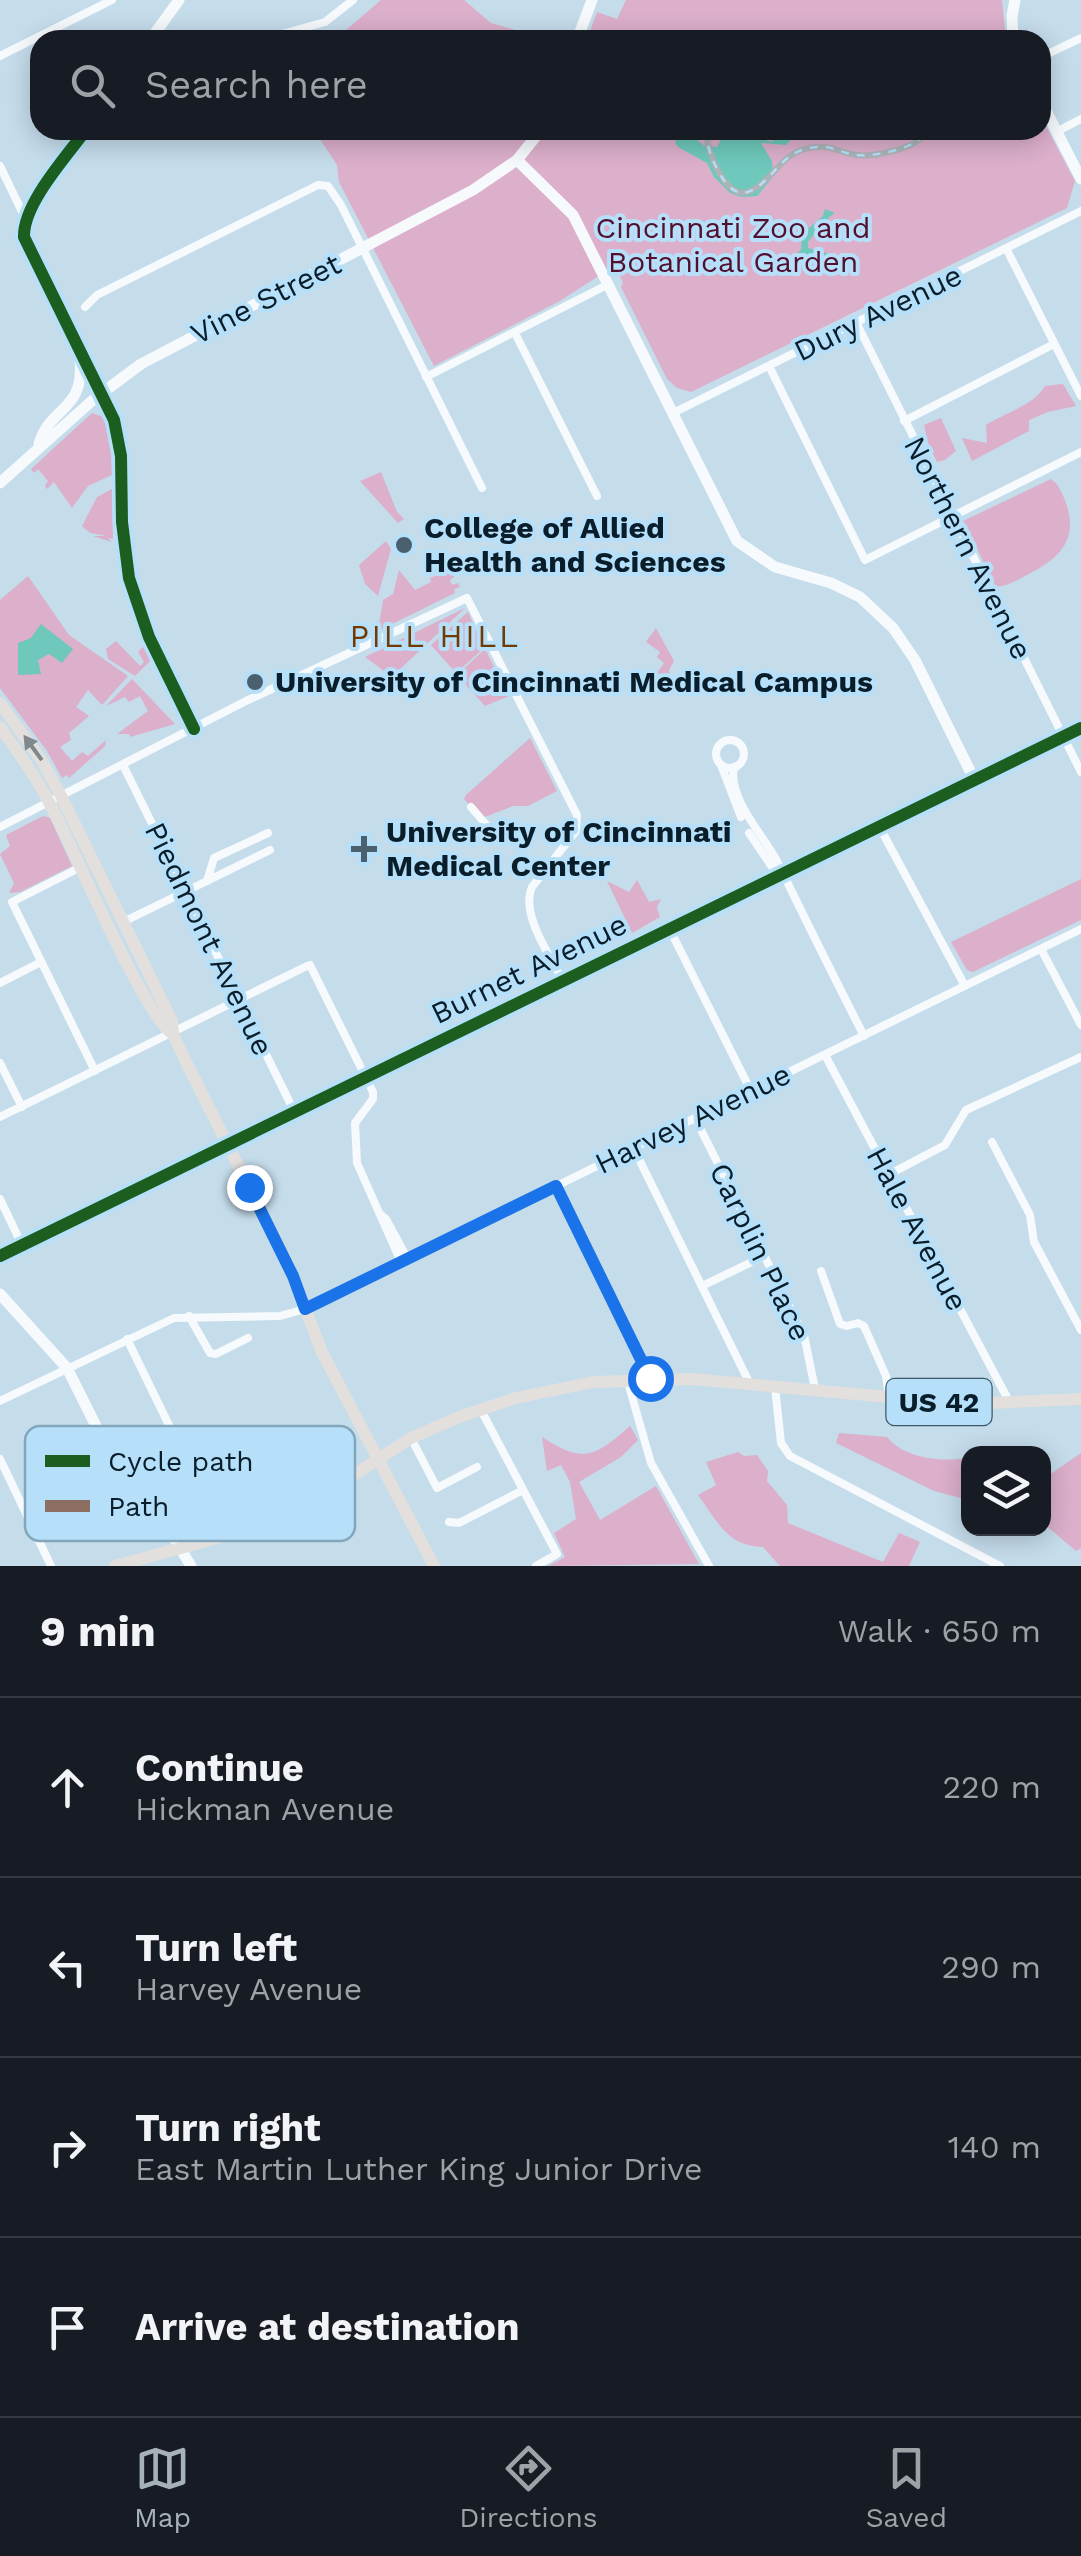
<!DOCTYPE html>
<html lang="en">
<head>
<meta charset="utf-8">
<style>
  :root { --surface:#171b24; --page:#20242c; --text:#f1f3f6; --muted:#9ea1a6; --line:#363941; --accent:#a6b1b9 }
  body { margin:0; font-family:"Work Sans",sans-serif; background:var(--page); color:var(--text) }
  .controls { position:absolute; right:30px; bottom:30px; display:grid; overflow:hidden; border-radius:20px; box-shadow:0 5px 25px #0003 }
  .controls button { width:90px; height:90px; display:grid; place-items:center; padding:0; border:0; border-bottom:2px solid var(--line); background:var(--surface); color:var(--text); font:50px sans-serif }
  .stop { position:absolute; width:30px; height:30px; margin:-22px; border:8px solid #1a73e8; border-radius:50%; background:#fff }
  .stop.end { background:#1a73e8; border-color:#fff; box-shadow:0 2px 10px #0008 }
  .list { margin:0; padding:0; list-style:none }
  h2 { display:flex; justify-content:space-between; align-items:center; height:130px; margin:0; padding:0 40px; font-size:42px }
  h2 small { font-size:32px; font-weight:400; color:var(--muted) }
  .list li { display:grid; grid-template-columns:65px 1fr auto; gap:30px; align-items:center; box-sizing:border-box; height:180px; padding:0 40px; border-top:2px solid var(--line) }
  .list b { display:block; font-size:38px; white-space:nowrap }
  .list p { margin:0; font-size:32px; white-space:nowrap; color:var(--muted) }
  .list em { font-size:32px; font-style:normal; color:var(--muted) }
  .icon { flex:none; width:55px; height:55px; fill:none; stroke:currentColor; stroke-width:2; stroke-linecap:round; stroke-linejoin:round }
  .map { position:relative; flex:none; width:1081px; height:1566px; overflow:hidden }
  .search { position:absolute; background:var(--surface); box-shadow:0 5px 25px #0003; left:30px; right:30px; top:30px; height:110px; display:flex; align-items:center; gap:25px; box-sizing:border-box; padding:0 35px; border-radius:30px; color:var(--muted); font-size:38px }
  .sheet { height:850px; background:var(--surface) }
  nav { display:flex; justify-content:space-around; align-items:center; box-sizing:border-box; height:140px; border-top:2px solid var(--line); background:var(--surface); font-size:28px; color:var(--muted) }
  nav a { display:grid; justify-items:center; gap:5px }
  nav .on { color:var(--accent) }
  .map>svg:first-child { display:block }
  .green { fill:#dcafcb }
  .water { fill:#6ec8bb }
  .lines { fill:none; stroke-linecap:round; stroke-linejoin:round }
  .street { stroke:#f6fafc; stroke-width:8 }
  .secondary { stroke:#f6fafc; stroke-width:11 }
  .primary { stroke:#e2dfdd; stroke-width:12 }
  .rail-casing { stroke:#adb3b7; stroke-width:6 }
  .rail { stroke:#b6e0fa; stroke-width:2.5; stroke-dasharray:8; stroke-linecap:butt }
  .quiet { stroke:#8d6e63; stroke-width:10; stroke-dasharray:20 10; stroke-linecap:butt }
  .cycleway-casing { stroke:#b6e0fa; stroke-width:19 }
  .cycleway { stroke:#1b5e20; stroke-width:12 }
  .oneway { fill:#80888c }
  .route { stroke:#1a73e8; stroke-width:12 }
  .poi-dot { fill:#4b606e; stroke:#b6e0fa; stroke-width:4 }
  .labels { text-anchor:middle; stroke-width:8; stroke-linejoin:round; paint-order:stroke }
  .shield { fill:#b6e0fa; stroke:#3d5868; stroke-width:2.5 }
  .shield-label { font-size:28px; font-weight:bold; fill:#091e2a }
  .park-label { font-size:30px; fill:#520f2e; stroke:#b6e0fa }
  .street-label { font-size:30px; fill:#091e2a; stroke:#b6e0fa }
  .poi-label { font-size:30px; font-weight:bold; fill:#091e2a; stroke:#b6e0fa; text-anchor:start }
  .neighbourhood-label { font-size:32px; letter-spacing:2.5px; fill:#723900; stroke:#b6e0fa }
  .key { fill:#b6e0fa; stroke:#82a6bc; stroke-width:2.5 }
  .key-label { font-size:28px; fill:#091e2a }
</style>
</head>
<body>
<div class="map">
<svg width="1081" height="1566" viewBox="0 0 1081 1566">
  <rect width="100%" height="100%" fill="#c5dceb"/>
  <!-- green -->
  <g class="green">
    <polygon points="381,0 464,0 491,23 551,40 321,40 345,31"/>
    <polygon points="626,0 1002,0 1006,40 587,40 597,12 617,19"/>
    <polygon points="1041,117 1075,181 1067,208 691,392 677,388 667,379 621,287 623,282 614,266 560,301 434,366 339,182 337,165 314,130 1041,130"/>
    <path d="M1063 384 1076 406 1048 412 1029 420V431L972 461 962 438 987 443 986 425C1005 412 1034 406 1045 386Z"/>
    <path d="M99 411C114 426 115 452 115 473L111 448 112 475 88 486 72 508 54 482 47 489 45 486 48 481 38 469 34 473 31 469 92 413 103 417Z"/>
    <polygon points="941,418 956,451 945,460 937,462 928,443 924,425"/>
    <polygon points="381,472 397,512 404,519 398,523 360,481"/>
    <path d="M1051 479C1058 484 1060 489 1064 498 1081 539 1060 559 1025 576 1016 581 1007 586 996 587L963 521Z"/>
    <polygon points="112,489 113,539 108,538 111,542 93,536 107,536 90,533 82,526 97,497"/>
    <polygon points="386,541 391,549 378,596 365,584 359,565"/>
    <polygon points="399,570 415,590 431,582 430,578 451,570 455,576 450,580 452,585 458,583 460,587 454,589 455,593 378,631 383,600 393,594"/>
    <polygon points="28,576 69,635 128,676 102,705 88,690 76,707 89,716 69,733 71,740 60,747 72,761 82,752 88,756 106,740 105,746 69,778 67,775 62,778 47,751 0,688 0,600"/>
    <polygon points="465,608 399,670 384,671 365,657"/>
    <polygon points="468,612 484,648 456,673 431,645"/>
    <polygon points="656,628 674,661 669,670 671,680 660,686 652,680 664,663 657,657 660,652 646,642"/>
    <polygon points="116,641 140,666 144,662 138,652 144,646 151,660 135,676 108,659 106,649"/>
    <polygon points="485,649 509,696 485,706 457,675"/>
    <polygon points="132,679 175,724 130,737 129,734 117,734 148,711 140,696 129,702 125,697 106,706"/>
    <polygon points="530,738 557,791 528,806 513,806 482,818 464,799 466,795"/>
    <polygon points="43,816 50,818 72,866 20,892 9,893 14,883 0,854 10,846 6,835"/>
    <polygon points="1081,879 1081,920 973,972 967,970 951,942"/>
    <polygon points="637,880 649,902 661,899 657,907 660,917 632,933 607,881 629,892"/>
    <path d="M630 1426 638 1440 621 1457 579 1482 600 1520 656 1486 699 1564 548 1566 565 1557 554 1533 576 1519 570 1482 561 1465 547 1471 542 1437C583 1464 595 1457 630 1426Z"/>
    <path d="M839 1433 887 1437C905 1459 941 1462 968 1458V1500L934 1491 836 1443Z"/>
    <path d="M738 1452 744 1456 757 1455 768 1471 767 1481 787 1505 788 1523 883 1562 899 1533 920 1542 909 1566H780L763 1547C727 1546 718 1522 698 1495L716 1485 706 1462Z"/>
    <polygon points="1081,1453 1081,1548 1076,1551 1044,1524 1044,1473 1052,1473"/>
  </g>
  <!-- water -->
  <g class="water">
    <path d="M686 130 703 145 717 147 722 138 712 130 723 134C742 123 754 139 773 142L768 130H809L805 134H796L786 145 761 143 772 161 773 177 757 196 741 197 730 193 714 177 707 163 678 147 675 143 678 136Z"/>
    <polygon points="825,209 835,213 828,218 829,229 825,232 819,228 808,242 808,248 830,254 824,259 809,255 796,263 793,257 801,250 802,234 823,216"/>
    <polygon points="41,624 73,649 62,663 49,654 38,660 41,674 18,675 18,643 31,638"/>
  </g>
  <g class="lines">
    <!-- street -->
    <g class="street">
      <polyline points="156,33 184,40"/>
      <polyline points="261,40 325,22 353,0"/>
      <polyline points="0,56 112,0"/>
      <polyline points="1041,57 1081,38"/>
      <polyline points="767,130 775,130"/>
      <polyline points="1056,132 1081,119"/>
      <polyline points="0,166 26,220"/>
      <polyline points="1007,250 1081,396"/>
      <polyline points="85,307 97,295 318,185 328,186 341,205 482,488"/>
      <polyline points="857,324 1081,772"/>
      <polyline points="515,333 597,496"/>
      <polyline points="769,366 865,560 1081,452"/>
      <polyline points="426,377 609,284"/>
      <path d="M101 393C133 446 114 508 126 566 138 625 169 675 194 729"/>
      <polyline points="673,413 1081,211"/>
      <polyline points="904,421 1054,344"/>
      <circle cx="730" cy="754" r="14"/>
      <polyline points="123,765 295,1113"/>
      <polyline points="721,765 741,817"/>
      <path d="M734 767C727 798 765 837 778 863 806 921 835 979 864 1036"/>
      <polyline points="471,807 489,828"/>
      <polyline points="879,826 965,986"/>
      <path d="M0 827 246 701 467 598 577 815 576 831 532 887C520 914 550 955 562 980"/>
      <polyline points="268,833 214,858 207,881 270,850"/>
      <polyline points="749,833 772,867 781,873"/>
      <polyline points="81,867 12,902 95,1071"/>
      <polyline points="123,922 207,881"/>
      <polyline points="669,928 751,1091"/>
      <polyline points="1041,949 1081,1025"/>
      <polyline points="310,965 373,1092 373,1099 355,1123 357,1163 401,1262"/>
      <polyline points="0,983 41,962"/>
      <polyline points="825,1055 1010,1403"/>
      <polyline points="0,1063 22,1107"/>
      <polyline points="0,1117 307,966"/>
      <polyline points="695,1118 804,1335 815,1389"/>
      <polyline points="992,1142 1030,1215 1034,1242 1081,1330"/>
      <polyline points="634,1149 750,1384"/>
      <polyline points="888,1175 945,1145 966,1110 1081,1057"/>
      <polyline points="556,1186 651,1378"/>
      <polyline points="0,1199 22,1245"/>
      <polyline points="380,1214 386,1219 407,1258"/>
      <polyline points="821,1271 840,1324 847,1326 858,1323 864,1326 886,1376 889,1397"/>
      <polyline points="702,1286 762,1257"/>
      <polyline points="189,1316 210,1353 216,1354 248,1338"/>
      <polyline points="127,1339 185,1458"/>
      <polyline points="627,1379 651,1463 709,1566"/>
      <polyline points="775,1387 781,1443 790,1456 1000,1566"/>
      <polyline points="0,1401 174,1318 280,1316 305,1309 1081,929"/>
      <polyline points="481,1410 557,1554 536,1566"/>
      <polyline points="411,1438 437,1488 477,1467"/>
      <polyline points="0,1459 51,1566"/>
      <polyline points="449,1522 459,1523 523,1490"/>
    </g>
    <!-- secondary -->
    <g class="secondary">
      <polyline points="150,40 179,0"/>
      <polyline points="577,40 592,0"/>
      <polyline points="1013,40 1012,16 1015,0"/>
      <polyline points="1041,101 1081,179"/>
      <path d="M86 130C66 157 23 204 24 237L101 393"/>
      <polyline points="517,160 573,215 737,541 775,567 831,583 860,597 893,628 915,660 974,779"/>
      <path d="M39 444C51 404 85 413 80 358"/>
      <polyline points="0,483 94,399 141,364 473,190 517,160 541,130"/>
      <polyline points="0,1256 1081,728"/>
      <polyline points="0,1294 67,1368 112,1458 162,1518 191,1566"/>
    </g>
    <!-- primary -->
    <g class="primary">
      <polyline points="0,703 42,761 61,796 172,1021 173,1034 187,1064 287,1262 322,1352 434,1566"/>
      <path d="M0 727C18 752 36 777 50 804 73 846 143 1015 173 1034"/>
      <polyline points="115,1566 250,1529 320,1497 411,1438 459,1417 516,1398 593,1382 692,1379 965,1404 1081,1399"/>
    </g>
    <defs>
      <g id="rail">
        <polyline points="809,40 823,36 838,40"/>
        <path d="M706 130C707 146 711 159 720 174 746 219 769 171 790 156 798 150 810 147 820 147 833 146 844 154 857 155 873 157 912 149 922 137L921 130"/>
      </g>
    </defs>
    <!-- rail casing -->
    <use href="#rail" class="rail-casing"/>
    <!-- rail -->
    <use href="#rail" class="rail"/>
    <!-- quiet -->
    <polyline class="quiet" points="767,130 775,130"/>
    <defs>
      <g id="cycleway">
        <path d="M86 130C66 157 23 204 24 237L114 420 121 456 122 522 129 578 149 637 194 729"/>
        <polyline points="0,1256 1081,728"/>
      </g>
    </defs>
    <!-- cycleway casing -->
    <use href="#cycleway" class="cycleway-casing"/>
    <!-- cycleway -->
    <use href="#cycleway" class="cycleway"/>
  </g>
  <!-- one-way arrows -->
  <defs><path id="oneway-solid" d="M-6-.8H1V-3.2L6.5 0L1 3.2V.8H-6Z" transform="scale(2.5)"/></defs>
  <use class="oneway" href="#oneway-solid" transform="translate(33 748) rotate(-126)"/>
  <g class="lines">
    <!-- route -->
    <polyline class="route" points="249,1187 293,1276 305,1309 556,1186 650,1378"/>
  </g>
  <!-- markers -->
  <g class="poi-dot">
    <circle cx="404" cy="545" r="10"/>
    <circle cx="255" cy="682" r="10"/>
    <path d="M359 834h10v10h10v10h-10v10h-10v-10h-10v-10h10z"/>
  </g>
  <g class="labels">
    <!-- shield labels -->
    <rect class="shield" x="886.5" y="1379" width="105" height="46" rx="8"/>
    <g class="shield-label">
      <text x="939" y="1412">US 42</text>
    </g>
    <!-- park labels -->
    <g class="park-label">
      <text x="733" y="238">Cincinnati Zoo and<tspan x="733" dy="34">Botanical Garden</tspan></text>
    </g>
    <!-- street labels -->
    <g class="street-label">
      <text transform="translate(266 299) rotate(-27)" y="10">Vine Street</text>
      <text transform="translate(878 313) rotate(-26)" y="10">Dury Avenue</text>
      <text transform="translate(968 548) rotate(63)" y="10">Northern Avenue</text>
      <text transform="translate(209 939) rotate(64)" y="10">Piedmont Avenue</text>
      <text transform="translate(529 969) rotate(-26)" y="10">Burnet Avenue</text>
      <text transform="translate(693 1119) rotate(-26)" y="10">Harvey Avenue</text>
      <text transform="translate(917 1229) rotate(62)" y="10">Hale Avenue</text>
      <text transform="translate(760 1252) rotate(64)" y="10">Carplin Place</text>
    </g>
    <!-- poi labels -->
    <g class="poi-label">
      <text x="424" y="538">College of Allied<tspan x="424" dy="34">Health and Sciences</tspan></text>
      <text x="275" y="692">University of Cincinnati Medical Campus</text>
      <text x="386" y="842">University of Cincinnati<tspan x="386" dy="34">Medical Center</tspan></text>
    </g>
    <!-- neighbourhood labels -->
    <g class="neighbourhood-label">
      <text x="435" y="647">PILL HILL</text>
    </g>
  </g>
  <!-- legend -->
  <rect x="25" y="1426" width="330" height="115" rx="15" class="key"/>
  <rect x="45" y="1455" width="45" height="12" fill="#1b5e20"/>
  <rect x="45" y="1500" width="45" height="12" fill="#8d6e63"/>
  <g class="key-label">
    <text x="108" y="1471">Cycle path</text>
    <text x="108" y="1516">Path</text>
  </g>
</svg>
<div class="controls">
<button><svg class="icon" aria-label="layers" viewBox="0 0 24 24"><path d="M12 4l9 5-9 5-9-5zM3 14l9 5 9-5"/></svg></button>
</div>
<div class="stop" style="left:650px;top:1378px"></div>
<div class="stop end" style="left:249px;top:1187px"></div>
<div class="search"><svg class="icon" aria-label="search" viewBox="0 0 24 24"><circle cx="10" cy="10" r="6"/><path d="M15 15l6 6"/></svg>Search here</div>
</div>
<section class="sheet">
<h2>9 min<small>Walk · 650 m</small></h2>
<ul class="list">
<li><svg class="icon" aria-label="ahead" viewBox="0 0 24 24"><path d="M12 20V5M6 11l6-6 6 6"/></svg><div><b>Continue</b><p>Hickman Avenue</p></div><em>220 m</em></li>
<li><svg class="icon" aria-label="left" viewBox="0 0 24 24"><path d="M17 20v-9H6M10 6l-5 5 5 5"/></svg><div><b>Turn left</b><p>Harvey Avenue</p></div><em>290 m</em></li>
<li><svg class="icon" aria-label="right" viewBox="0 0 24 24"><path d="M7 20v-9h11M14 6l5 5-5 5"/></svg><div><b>Turn right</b><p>East Martin Luther King Junior Drive</p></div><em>140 m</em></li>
<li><svg class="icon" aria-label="arrive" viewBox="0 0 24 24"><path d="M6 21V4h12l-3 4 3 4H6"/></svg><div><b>Arrive at destination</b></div></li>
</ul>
</section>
<nav>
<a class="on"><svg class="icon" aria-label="map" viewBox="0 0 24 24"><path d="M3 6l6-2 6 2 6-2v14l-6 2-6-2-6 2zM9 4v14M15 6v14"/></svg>Map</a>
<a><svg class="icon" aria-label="directions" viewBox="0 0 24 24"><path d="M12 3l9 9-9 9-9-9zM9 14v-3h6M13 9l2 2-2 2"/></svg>Directions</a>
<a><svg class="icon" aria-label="saved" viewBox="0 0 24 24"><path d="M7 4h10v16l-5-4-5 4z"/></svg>Saved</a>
</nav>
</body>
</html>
